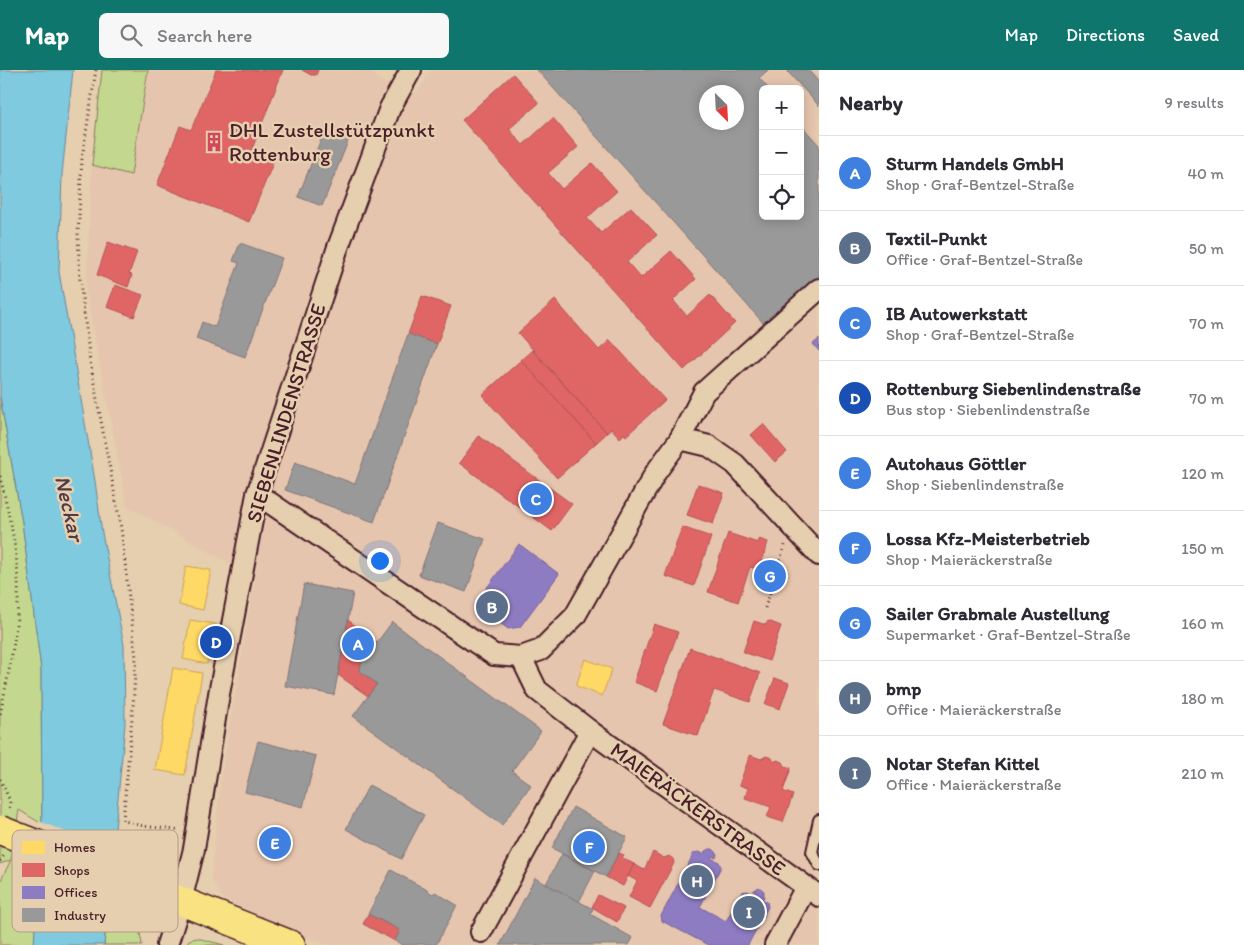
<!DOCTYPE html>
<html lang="en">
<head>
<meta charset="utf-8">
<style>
  :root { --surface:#fff; --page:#f7f7f7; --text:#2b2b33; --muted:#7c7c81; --line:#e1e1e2; --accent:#0f766e }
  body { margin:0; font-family:Itim,sans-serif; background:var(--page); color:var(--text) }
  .controls { position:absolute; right:15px; top:15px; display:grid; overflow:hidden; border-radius:8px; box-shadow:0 2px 12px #0003 }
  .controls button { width:45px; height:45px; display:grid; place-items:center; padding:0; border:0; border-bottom:1px solid var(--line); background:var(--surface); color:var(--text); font:25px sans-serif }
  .compass { position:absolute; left:699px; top:15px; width:45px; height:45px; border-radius:50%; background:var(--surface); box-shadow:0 2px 12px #0003; rotate:156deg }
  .you { position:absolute; left:379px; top:490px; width:18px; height:18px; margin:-12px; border:4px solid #fff; border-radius:50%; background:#1a73e8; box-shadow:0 0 0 8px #1a73e833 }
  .badge { display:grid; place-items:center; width:32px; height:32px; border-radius:50%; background:var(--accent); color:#fff; font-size:16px; font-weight:700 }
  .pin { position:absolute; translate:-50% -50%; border:2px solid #fff; box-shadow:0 1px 5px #0006 }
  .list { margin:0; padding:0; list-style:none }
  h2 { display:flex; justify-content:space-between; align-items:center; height:65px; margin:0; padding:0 20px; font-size:21px }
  h2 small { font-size:16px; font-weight:400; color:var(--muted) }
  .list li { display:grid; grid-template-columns:32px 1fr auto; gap:15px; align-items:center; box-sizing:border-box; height:75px; padding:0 20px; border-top:1px solid var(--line) }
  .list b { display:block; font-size:19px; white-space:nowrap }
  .list p { margin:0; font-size:16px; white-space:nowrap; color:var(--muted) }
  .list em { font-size:16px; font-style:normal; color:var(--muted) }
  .icon { flex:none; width:28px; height:28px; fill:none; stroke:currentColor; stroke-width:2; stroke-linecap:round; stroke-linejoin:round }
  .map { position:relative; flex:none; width:819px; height:875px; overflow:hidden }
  header { display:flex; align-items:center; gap:30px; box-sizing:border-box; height:70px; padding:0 25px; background:var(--accent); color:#fff }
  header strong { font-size:24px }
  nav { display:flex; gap:28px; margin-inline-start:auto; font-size:18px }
  .search { width:350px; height:45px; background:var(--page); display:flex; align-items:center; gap:12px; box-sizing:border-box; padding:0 18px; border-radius:8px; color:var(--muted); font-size:19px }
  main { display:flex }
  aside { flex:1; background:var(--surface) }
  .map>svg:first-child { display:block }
  .built { fill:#e6c5ae; fill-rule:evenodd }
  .green { fill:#c3d88e; stroke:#867c5c }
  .water { fill:#7fcadf; stroke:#6a8697 }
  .pier { fill:#e5cfae }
  .homes { fill:#ffd966; stroke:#c9a154 }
  .shops { fill:#e06666; stroke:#b35154 }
  .offices { fill:#8e7cc3; stroke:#7a6095 }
  .industry { fill:#999; stroke:#817478; fill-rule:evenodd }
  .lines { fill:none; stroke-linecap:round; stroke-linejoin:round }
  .service-casing { stroke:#4a1f2b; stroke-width:14 }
  .minor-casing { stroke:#4a1f2b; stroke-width:24 }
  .primary-casing { stroke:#4a1f2b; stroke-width:31 }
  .path { stroke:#4a1f2b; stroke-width:3; stroke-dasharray:1 4; stroke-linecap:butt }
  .service { stroke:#e5cfae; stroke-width:10 }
  .minor { stroke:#e5cfae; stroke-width:20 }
  .primary { stroke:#f8e281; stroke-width:28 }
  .primary-bridge-casing { stroke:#4a1f2b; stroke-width:31; stroke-linecap:butt }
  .primary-bridge { stroke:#f8e281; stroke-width:28 }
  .labels { text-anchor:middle; stroke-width:5; stroke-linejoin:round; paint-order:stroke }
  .poi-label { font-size:21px; fill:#4a1f2b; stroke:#e5cfae; text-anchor:start }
  .street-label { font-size:21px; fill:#4a1f2b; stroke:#e5cfae }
  .water-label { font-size:22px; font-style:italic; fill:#523946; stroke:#e5cfae }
  .key { fill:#e5cfae; stroke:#b69a87; stroke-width:1 }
  .key-label { font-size:14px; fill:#4a1f2b }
</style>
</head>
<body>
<header>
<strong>Map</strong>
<div class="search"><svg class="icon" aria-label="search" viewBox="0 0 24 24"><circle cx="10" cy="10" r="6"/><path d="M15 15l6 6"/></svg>Search here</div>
<nav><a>Map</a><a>Directions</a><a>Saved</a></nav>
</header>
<main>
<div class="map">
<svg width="819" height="875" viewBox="0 0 819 875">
  <rect width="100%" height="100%" fill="#e5cfae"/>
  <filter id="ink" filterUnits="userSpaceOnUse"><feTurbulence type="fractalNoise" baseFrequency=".02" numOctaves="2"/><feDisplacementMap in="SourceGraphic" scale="10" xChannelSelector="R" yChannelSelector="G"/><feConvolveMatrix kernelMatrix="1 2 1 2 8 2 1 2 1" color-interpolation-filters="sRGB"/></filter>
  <g filter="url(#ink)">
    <!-- built -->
    <path class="built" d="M148 0H370L381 12 417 23 431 0H819V875H327L234 837 222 827 211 808 221 706 255 507 127 436 86 221 92 95 131 104ZM763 19H800V146H763ZM706 22H736V52H706Z"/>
    <!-- green -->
    <g class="green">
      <polygon points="102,0 148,0 131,105 92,95"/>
      <polygon points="0,327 22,452 41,599 42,754 19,740 11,789 40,802 34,875 0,875 0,812 11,790 0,794"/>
      <path d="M109 829C135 839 138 848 142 875H104Z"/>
      <polygon points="197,868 224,875 186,875 189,870"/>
    </g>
    <!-- water -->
    <polygon class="water" points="0,0 73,0 62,104 59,202 95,411 102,463 124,575 125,654 104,875 34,875 42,754 41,599 22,452 0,327"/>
    <!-- pier -->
    <polygon class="pier" points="39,751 98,775 115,784 111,830 37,799"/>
    <!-- homes -->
    <g class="homes">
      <polygon points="186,496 211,500 203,540 179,535"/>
      <polygon points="190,550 215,554 207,594 183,589"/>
      <polygon points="585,589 612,599 602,626 576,616"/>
      <polygon points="173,598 202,603 185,705 155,700"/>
    </g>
    <!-- shops -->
    <g class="shops">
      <polygon points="216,0 283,0 250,84 273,93 249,152 157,115 180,56 191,60"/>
      <polygon points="302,0 318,0 316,5 311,5"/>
      <polygon points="513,4 539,33 509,59 523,75 553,48 578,77 548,103 562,119 592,93 617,121 587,148 601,163 631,137 657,165 627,192 641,208 671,181 696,209 673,230 687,246 710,225 735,253 684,300 462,50"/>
      <polygon points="108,172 137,182 129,204 132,205 128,217 97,205"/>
      <polygon points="115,215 143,225 134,247 107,237"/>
      <polygon points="422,226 451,236 437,274 408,264"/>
      <polygon points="555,230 599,280 610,270 665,330 626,366 624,364 620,368 611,358 607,363 518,263"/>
      <polygon points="532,280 607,363 596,373 521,290"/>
      <polygon points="521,290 596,373 557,408 482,325"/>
      <polygon points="763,354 787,382 775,392 751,365"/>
      <polygon points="479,366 572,434 552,461 459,393"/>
      <polygon points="698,414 724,423 713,454 687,445"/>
      <polygon points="682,457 711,467 694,516 665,506"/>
      <polygon points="728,463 758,473 759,469 768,472 759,500 750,497 738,532 708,522"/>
      <polygon points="348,550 377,572 361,594 360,601 377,614 368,626 338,605"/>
      <polygon points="754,551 766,555 768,551 781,556 769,591 743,582"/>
      <polygon points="654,554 678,562 657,621 634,612"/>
      <polygon points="690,578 760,603 750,632 714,620 698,666 663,654"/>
      <polygon points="775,608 789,613 780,639 765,634"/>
      <polygon points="750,685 761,689 766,686 772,688 774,692 777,690 783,692 785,696 791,698 783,721 793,725 783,752 767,747 771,737 745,728 748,718 739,715"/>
      <polygon points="653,782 664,788 669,786 673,789 674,793 650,838 629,827 637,811 628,806 634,794 644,800"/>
      <polygon points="619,783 624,785 622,788 634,794 623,816 606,807"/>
      <polygon points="598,825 624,838 617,852 592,837"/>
      <polygon points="368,844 400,860 395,871 363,854"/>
    </g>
    <!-- offices -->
    <g class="offices">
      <polygon points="819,269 819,281 813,274"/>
      <polygon points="519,474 559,504 520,557 508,559 475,534"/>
      <polygon points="710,779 713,779 717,783 716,788 712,786 711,788 719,792 721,797 700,837 726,851 742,822 747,821 755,825 756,823 753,821 759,817 764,821 764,827 762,829 767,832 768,837 748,875 708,875 662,851 661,846 694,783 699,782 704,784 705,781"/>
    </g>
    <!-- industry -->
    <g class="industry">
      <path d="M537 0H768L759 8 769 19H763V146H800V54L819 75V206L765 255ZM706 22H736V52H706Z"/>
      <polygon points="789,0 808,0 819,12 819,36 788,2"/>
      <polygon points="327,54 351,64 322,136 298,127"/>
      <polygon points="240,173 282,188 245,287 196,269 202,252 215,257 239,193 233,191"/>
      <polygon points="408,264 437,274 374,452 285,420 295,392 355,414"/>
      <polygon points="438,453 485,469 466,522 419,505"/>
      <polygon points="304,514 353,523 334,625 285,616"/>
      <polygon points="392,552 541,661 512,701 531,715 502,755 353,646 377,614 360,601 361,594"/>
      <polygon points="258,671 316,686 303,737 245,722"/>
      <polygon points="369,715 424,745 401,789 346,759"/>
      <polygon points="573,737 627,767 606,807 552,778"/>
      <polygon points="562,784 595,801 579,832 546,814"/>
      <polygon points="391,800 429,821 429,822 433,824 435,822 457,835 436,875 422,874 403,875 395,871 400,860 368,844"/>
      <polygon points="535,808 593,839 590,844 633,868 629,875 500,875"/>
    </g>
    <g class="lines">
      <defs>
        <polyline id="service" points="819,750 812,782 819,795"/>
        <g id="minor">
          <polyline points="680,369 704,322 819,219"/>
          <polyline points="257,424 494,585 521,587 541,580 575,546 656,402 680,369 709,376 735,394 819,485"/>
          <polyline points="521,587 537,620 590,661 819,826"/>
          <polyline points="481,862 590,661"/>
          <polyline points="167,875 181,831 194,779 219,624 257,424 337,180 390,38 411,0"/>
          <polyline points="775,875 806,817"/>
        </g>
        <polyline id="primary" points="138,814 291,875"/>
      </defs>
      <!-- service casing -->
      <use href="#service" class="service-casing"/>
      <!-- minor casing -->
      <use href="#minor" class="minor-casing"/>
      <!-- primary casing -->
      <use href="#primary" class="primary-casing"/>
      <!-- path -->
      <g class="path">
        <path d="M96 0 82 88 78 165 80 210 90 292 121 458 136 588 133 637 123 750C141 758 161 757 180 761"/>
        <path d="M0 406C8 440 16 473 18 508 20 554 9 600 0 645"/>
        <polyline points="765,538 785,475"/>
        <polyline points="0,709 10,731 9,741"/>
        <polyline points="0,791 5,784"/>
      </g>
      <!-- service -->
      <use href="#service" class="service"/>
      <!-- minor -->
      <use href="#minor" class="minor"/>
      <!-- primary -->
      <use href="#primary" class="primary"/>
      <defs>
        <polyline id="primary-bridge" points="0,760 138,814"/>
      </defs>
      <!-- primary-bridge casing -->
      <use href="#primary-bridge" class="primary-bridge-casing"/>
      <!-- primary-bridge -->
      <use href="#primary-bridge" class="primary-bridge"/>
    </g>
  </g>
  <!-- icons -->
  <defs>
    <symbol id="building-bare" viewBox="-9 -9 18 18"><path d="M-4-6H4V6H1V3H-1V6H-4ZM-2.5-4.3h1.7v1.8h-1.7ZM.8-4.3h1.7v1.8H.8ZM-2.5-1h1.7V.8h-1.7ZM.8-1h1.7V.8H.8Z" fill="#d1495b" stroke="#e5cfae" stroke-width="2.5" paint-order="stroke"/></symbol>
  </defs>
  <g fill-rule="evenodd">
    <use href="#building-bare" x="200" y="58" width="28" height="28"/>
  </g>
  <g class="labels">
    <!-- poi labels -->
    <g class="poi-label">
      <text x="229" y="67">DHL Zustellstützpunkt<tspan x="229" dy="24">Rottenburg</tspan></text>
    </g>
    <!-- street labels -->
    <g class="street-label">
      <text transform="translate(286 343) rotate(-73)" y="7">SIEBENLINDENSTRASSE</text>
      <text transform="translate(698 739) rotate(36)" y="7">MAIERÄCKERSTRASSE</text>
    </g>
    <!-- water labels -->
    <g class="water-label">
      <text transform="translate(70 438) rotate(77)" y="8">Neckar</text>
    </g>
  </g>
  <!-- legend -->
  <rect x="12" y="760" width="166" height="102" rx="8" class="key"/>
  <rect x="22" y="771" width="23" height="13" fill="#ffd966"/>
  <rect x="22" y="793" width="23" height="14" fill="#e06666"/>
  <rect x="22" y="816" width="23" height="13" fill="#8e7cc3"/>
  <rect x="22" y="838" width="23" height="14" fill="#999"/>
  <g class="key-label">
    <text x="54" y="782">Homes</text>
    <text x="54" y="805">Shops</text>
    <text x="54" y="827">Offices</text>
    <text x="54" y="850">Industry</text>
  </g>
</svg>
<div class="controls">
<button>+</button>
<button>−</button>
<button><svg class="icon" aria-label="locate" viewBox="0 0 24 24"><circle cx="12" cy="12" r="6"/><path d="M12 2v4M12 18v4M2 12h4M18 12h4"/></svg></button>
</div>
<svg class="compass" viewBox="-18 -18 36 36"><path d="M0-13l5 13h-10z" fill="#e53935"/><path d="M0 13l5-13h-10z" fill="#7c7c81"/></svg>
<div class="you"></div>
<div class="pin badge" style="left:358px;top:574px;background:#3f7fe0">A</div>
<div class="pin badge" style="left:492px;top:537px;background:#5c6f8a">B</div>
<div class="pin badge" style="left:536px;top:429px;background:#3f7fe0">C</div>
<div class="pin badge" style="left:216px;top:572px;background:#1a4fb4">D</div>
<div class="pin badge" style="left:275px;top:773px;background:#3f7fe0">E</div>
<div class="pin badge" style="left:589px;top:777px;background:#3f7fe0">F</div>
<div class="pin badge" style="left:770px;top:506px;background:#3f7fe0">G</div>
<div class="pin badge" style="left:697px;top:811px;background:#5c6f8a">H</div>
<div class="pin badge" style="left:749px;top:842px;background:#5c6f8a">I</div>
</div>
<aside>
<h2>Nearby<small>9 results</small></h2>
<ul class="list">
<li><span class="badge" style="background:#3f7fe0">A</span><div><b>Sturm Handels GmbH</b><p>Shop · Graf-Bentzel-Straße</p></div><em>40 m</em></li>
<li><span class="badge" style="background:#5c6f8a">B</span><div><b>Textil-Punkt</b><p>Office · Graf-Bentzel-Straße</p></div><em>50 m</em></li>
<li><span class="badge" style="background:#3f7fe0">C</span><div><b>IB Autowerkstatt</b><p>Shop · Graf-Bentzel-Straße</p></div><em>70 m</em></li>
<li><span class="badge" style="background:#1a4fb4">D</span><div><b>Rottenburg Siebenlindenstraße</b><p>Bus stop · Siebenlindenstraße</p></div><em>70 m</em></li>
<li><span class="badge" style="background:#3f7fe0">E</span><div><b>Autohaus Göttler</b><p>Shop · Siebenlindenstraße</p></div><em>120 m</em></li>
<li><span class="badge" style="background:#3f7fe0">F</span><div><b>Lossa Kfz-Meisterbetrieb</b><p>Shop · Maieräckerstraße</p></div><em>150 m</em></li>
<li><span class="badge" style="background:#3f7fe0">G</span><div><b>Sailer Grabmale Austellung</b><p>Supermarket · Graf-Bentzel-Straße</p></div><em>160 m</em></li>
<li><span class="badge" style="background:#5c6f8a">H</span><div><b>bmp</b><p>Office · Maieräckerstraße</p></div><em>180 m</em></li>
<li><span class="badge" style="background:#5c6f8a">I</span><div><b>Notar Stefan Kittel</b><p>Office · Maieräckerstraße</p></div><em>210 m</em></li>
</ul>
</aside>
</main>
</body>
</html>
